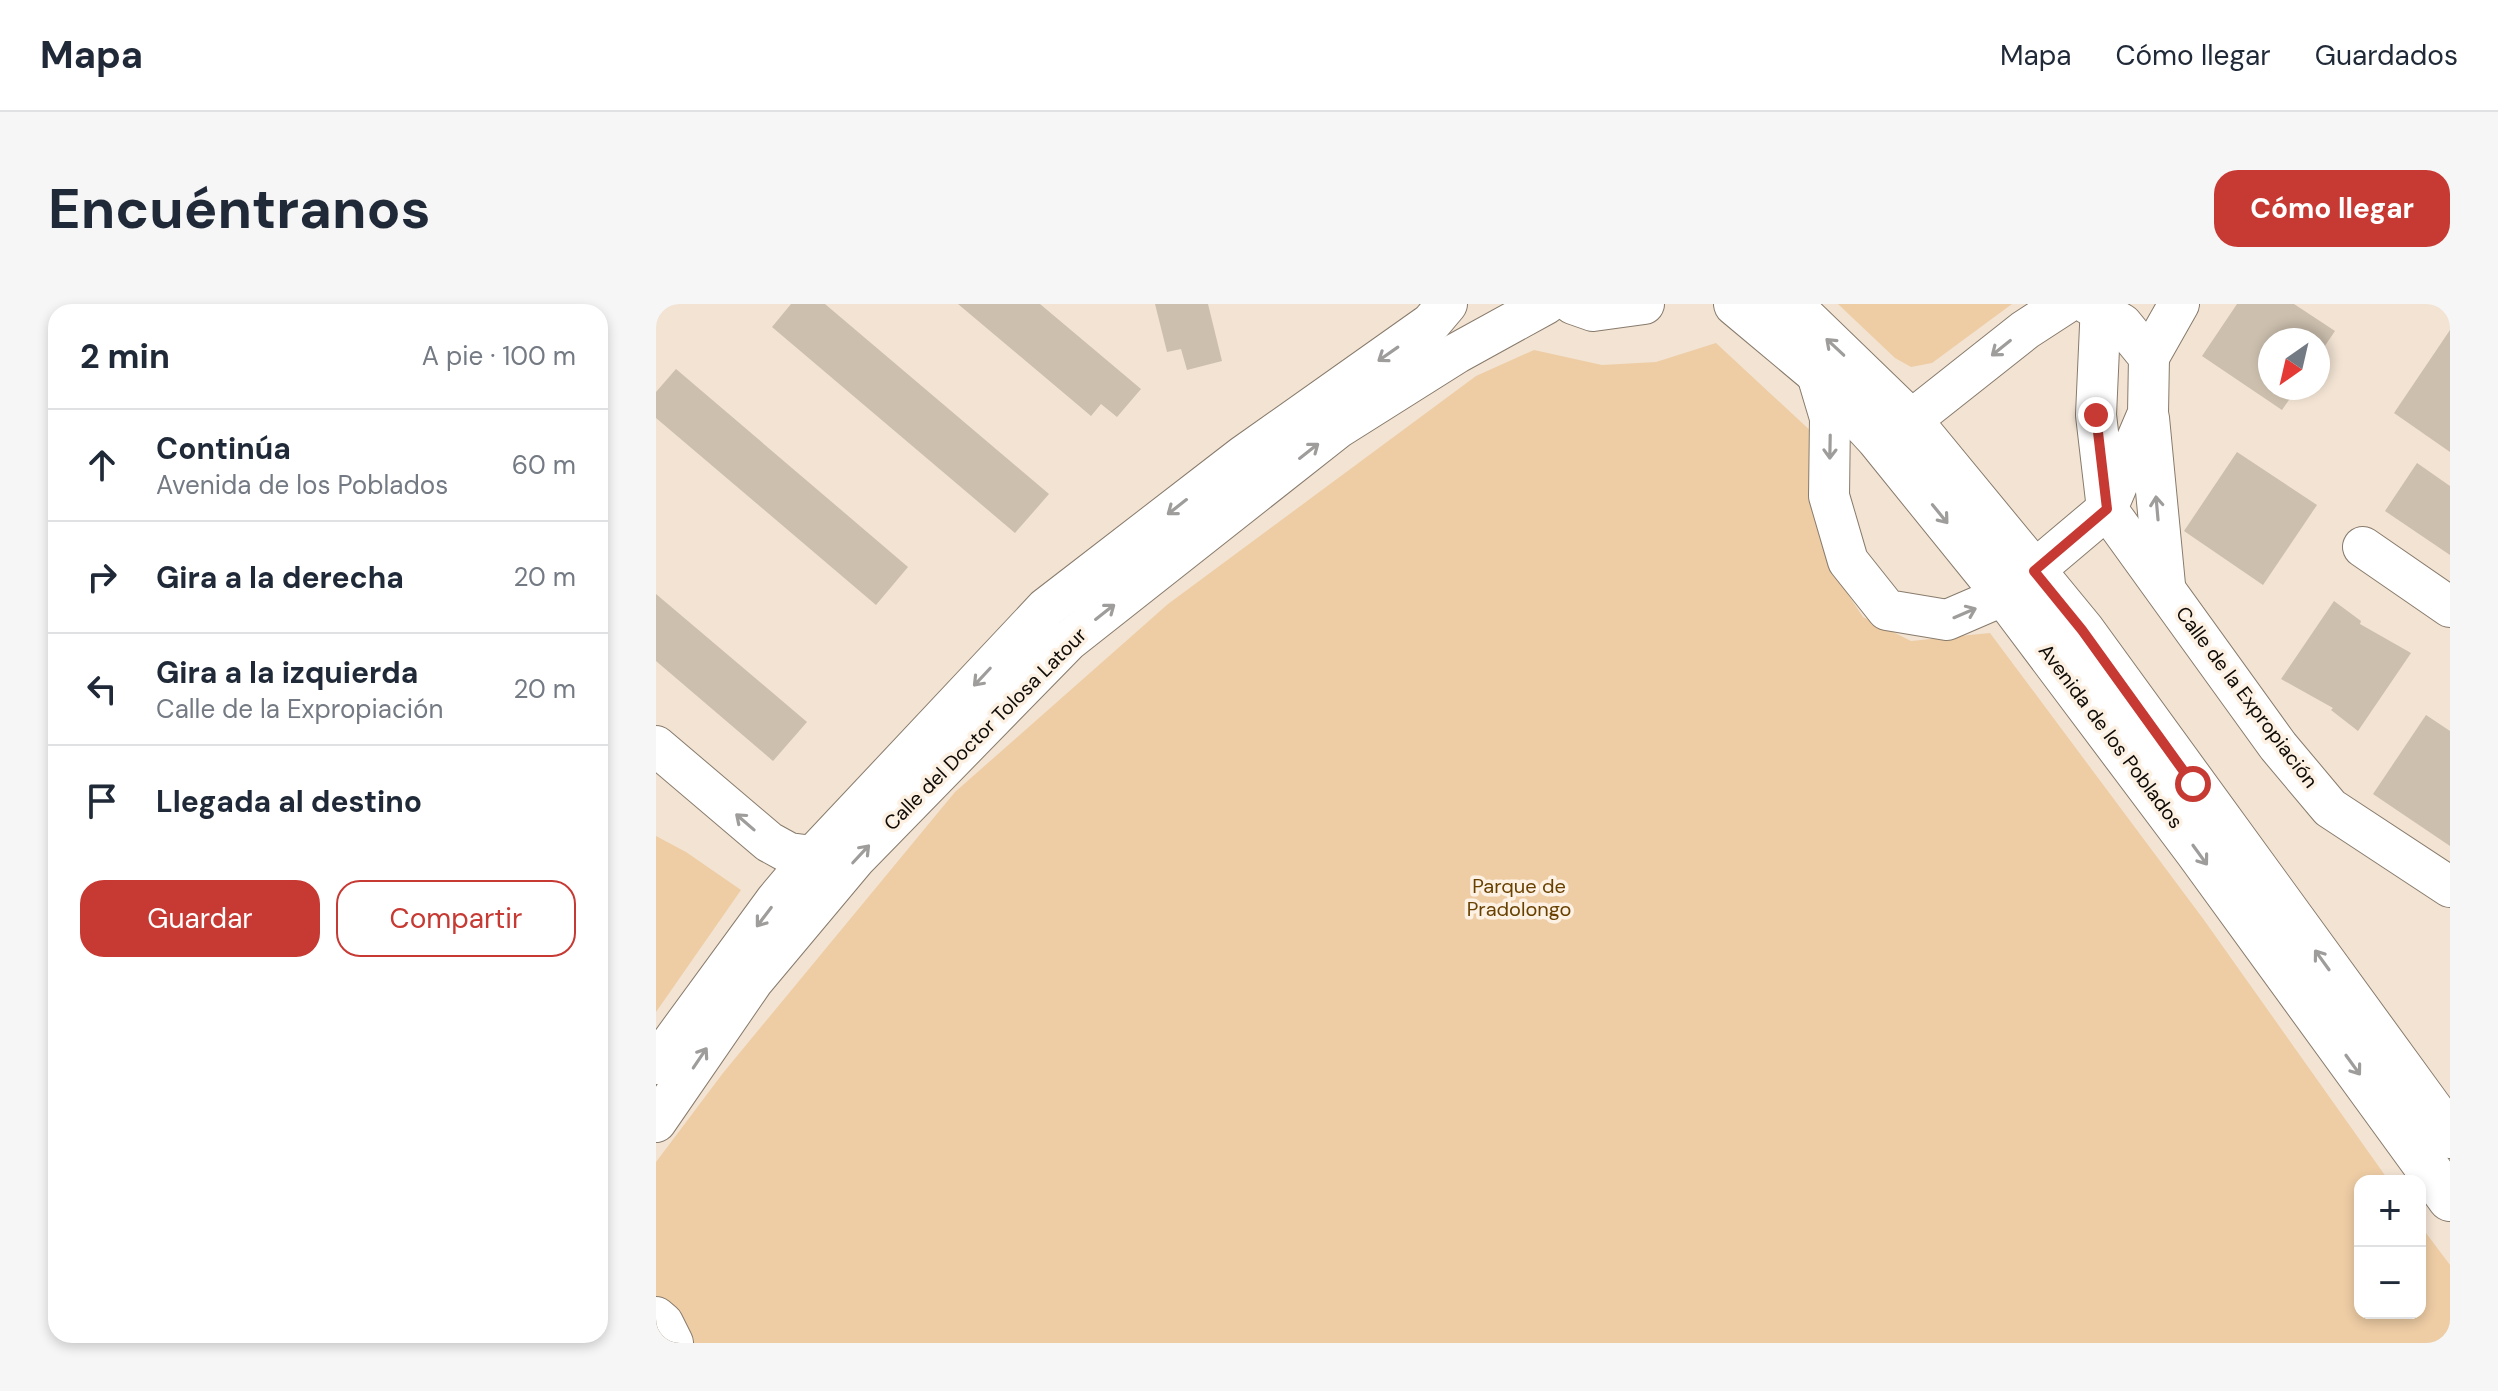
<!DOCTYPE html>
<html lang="es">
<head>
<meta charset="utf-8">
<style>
  :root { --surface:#fff; --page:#f6f6f7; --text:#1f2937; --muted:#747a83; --line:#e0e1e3; --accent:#c73933 }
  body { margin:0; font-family:"DM Sans",sans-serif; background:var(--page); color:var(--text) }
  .controls { position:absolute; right:24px; bottom:24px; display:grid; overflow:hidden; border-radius:16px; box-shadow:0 4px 12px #0003 }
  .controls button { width:72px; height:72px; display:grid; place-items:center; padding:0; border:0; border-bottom:2px solid var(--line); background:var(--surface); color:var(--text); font:40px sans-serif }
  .compass { position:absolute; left:1602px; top:24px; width:72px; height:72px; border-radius:50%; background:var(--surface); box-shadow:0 4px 12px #0003; rotate:214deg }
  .stop { position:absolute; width:24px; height:24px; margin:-18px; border:6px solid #c73933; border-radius:50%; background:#fff }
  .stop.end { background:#c73933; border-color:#fff; box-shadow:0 2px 8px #0008 }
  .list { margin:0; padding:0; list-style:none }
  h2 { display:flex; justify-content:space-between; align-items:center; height:104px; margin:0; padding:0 32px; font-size:34px }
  h2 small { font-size:26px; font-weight:400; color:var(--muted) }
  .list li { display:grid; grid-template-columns:52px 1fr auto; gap:24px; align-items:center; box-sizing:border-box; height:112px; padding:0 32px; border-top:2px solid var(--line) }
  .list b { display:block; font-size:30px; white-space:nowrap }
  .list p { margin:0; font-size:26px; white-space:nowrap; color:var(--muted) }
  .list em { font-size:26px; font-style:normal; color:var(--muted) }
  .actions { display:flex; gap:16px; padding:24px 32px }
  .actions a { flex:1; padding:18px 0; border:2px solid var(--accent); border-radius:24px; text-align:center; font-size:28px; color:var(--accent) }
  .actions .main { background:var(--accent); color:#fff }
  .icon { flex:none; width:44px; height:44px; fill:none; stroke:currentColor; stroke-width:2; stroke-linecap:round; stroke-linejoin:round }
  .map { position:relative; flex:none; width:1794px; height:1039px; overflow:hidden; border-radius:24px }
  header { display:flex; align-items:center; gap:48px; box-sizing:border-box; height:112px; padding:0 40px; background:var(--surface); border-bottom:2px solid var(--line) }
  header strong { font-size:38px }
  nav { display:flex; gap:44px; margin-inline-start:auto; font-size:28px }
  .intro { display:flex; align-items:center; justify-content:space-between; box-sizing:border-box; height:192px; padding:0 48px }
  h1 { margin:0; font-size:56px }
  .button { padding:20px 36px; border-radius:24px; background:var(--accent); color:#fff; font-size:28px; font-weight:700 }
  main { display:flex; gap:48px; padding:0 48px }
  aside { flex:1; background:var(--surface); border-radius:24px; box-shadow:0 4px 12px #0003 }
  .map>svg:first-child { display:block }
  .green { fill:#eecda5 }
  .building { fill:#ccbfae }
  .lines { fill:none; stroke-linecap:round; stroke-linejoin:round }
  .minor-casing { stroke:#887b6c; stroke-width:42 }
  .major-casing { stroke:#887b6c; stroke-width:46 }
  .minor { stroke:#fff; stroke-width:40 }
  .major { stroke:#fff; stroke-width:44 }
  .oneway { stroke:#9f9d9b }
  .route { stroke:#c73933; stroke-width:10 }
  .labels { text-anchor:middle; stroke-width:7; stroke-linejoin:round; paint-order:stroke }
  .street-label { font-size:20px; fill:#0f0b06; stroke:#fdf1e4 }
  .park-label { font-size:20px; fill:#684100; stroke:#fdf1e4 }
</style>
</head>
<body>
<header>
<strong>Mapa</strong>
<nav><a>Mapa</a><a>Cómo llegar</a><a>Guardados</a></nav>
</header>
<div class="intro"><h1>Encuéntranos</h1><a class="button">Cómo llegar</a></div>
<main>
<aside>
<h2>2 min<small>A pie · 100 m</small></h2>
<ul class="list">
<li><svg class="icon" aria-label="ahead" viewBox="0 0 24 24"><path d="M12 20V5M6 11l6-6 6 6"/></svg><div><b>Continúa</b><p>Avenida de los Poblados</p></div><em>60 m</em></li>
<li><svg class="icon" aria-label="right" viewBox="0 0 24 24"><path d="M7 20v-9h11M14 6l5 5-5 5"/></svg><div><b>Gira a la derecha</b></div><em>20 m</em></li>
<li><svg class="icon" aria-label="left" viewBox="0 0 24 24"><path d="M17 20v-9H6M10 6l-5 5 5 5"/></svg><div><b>Gira a la izquierda</b><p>Calle de la Expropiación</p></div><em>20 m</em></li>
<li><svg class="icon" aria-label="arrive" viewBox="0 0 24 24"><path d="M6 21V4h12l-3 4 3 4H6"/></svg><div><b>Llegada al destino</b></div></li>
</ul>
<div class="actions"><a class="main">Guardar</a><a>Compartir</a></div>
</aside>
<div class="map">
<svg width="1794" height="1039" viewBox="0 0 1794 1039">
  <rect width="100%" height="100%" fill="#f2e3d3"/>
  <!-- green -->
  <g class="green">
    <polygon points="1182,0 1356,0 1276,59 1255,63 1239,54"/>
    <polygon points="1060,39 1158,130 1175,265 1207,313 1255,337 1334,329 1548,616 1733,877 1704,877 1704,1009 1764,1009 1764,921 1794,961 1794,1039 0,1039 0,858 67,769 299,488 512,300 820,72 878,46 946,61 1000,58"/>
    <polygon points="0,532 30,548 85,586 0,708"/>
  </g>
  <!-- building -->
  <g class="building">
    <polygon points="135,0 169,0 393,190 359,229 116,23"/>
    <polygon points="302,0 384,0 485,85 461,113 445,100 435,112"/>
    <polygon points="499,0 552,0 566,57 531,66 525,45 511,48"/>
    <polygon points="1581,0 1638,0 1679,27 1662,52 1662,36 1614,36 1614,84 1641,84 1626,106 1546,52"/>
    <polygon points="1794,26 1794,148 1738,109"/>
    <polygon points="20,65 252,263 220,301 0,114 0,88"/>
    <polygon points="1581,148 1661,201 1607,281 1528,227"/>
    <polygon points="1761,159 1794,182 1794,251 1729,207"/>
    <polygon points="0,290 151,418 117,457 0,357"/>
    <polygon points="1678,297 1705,317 1704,320 1755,349 1702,427 1675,406 1677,404 1625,375"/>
    <polygon points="1770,411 1794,427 1794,542 1717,490"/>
  </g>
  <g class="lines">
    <defs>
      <g id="minor">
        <polyline points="917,0 937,7 988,0"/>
        <polyline points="1445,0 1440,111 1451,205 1622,442 1674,504 1794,583"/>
        <polyline points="1493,53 1523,0"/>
        <polyline points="1160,67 1174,114 1173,192 1192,257 1231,306 1291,316 1349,291 1451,205 1492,109 1493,53 1466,20 1432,0"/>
        <polyline points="1493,114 1509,281"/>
        <polyline points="1243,149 1254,117 1369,26 1409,0"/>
        <polyline points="1707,243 1794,303"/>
        <polyline points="0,442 113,538 133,549 157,552"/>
        <polyline points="0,760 120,596 157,552 390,304 587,152 775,19 791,0"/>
        <polyline points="0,818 97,677 200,554 412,337 682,124 801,49 890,0"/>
        <polyline points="0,1013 7,1019 17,1039"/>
      </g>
      <g id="major">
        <polyline points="1080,0 1160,67 1222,134 1349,291 1541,547 1794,895"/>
        <polyline points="1133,0 1254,117 1426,326 1794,832"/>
      </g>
    </defs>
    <!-- minor casing -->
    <use href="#minor" class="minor-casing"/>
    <!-- major casing -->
    <use href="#major" class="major-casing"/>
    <!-- minor -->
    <use href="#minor" class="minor"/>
    <!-- major -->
    <use href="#major" class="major"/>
  </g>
  <!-- one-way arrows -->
  <defs><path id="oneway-shaft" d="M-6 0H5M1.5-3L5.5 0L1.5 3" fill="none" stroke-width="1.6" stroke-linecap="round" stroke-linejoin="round" transform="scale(2)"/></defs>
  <g class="oneway">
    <use href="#oneway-shaft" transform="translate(1179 43) rotate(-137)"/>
    <use href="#oneway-shaft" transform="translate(1345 44) rotate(141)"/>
    <use href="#oneway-shaft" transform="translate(732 50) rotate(145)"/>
    <use href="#oneway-shaft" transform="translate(1174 143) rotate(91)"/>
    <use href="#oneway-shaft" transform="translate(653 147) rotate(-38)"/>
    <use href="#oneway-shaft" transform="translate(521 203) rotate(142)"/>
    <use href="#oneway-shaft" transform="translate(1501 204) rotate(-95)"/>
    <use href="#oneway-shaft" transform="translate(1284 210) rotate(51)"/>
    <use href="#oneway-shaft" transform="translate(449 308) rotate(-38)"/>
    <use href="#oneway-shaft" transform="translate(1309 309) rotate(-23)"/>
    <use href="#oneway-shaft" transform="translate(326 373) rotate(133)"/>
    <use href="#oneway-shaft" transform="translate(89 518) rotate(-139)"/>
    <use href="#oneway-shaft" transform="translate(205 550) rotate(-47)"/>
    <use href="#oneway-shaft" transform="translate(1544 551) rotate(54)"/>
    <use href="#oneway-shaft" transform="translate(108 613) rotate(127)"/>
    <use href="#oneway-shaft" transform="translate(1666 656) rotate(-126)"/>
    <use href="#oneway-shaft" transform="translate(44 754) rotate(-56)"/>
    <use href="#oneway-shaft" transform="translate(1697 761) rotate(54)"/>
  </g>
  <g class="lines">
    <!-- route -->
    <polyline class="route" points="1440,111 1451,205 1378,267 1426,326 1537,480"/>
  </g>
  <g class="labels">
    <!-- street labels -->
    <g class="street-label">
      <text transform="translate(1591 393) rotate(53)" y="7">Calle de la Expropiación</text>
      <text transform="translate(329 425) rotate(-45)" y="7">Calle del Doctor Tolosa Latour</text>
      <text transform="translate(1455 432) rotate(53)" y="7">Avenida de los Poblados</text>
    </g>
    <!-- park labels -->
    <g class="park-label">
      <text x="863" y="589">Parque de<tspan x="863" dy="23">Pradolongo</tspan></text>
    </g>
  </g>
</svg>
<div class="controls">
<button>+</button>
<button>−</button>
</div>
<svg class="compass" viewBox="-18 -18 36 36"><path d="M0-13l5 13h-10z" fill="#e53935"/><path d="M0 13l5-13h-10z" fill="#747a83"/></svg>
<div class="stop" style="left:1537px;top:480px"></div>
<div class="stop end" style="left:1440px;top:111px"></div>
</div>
</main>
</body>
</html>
